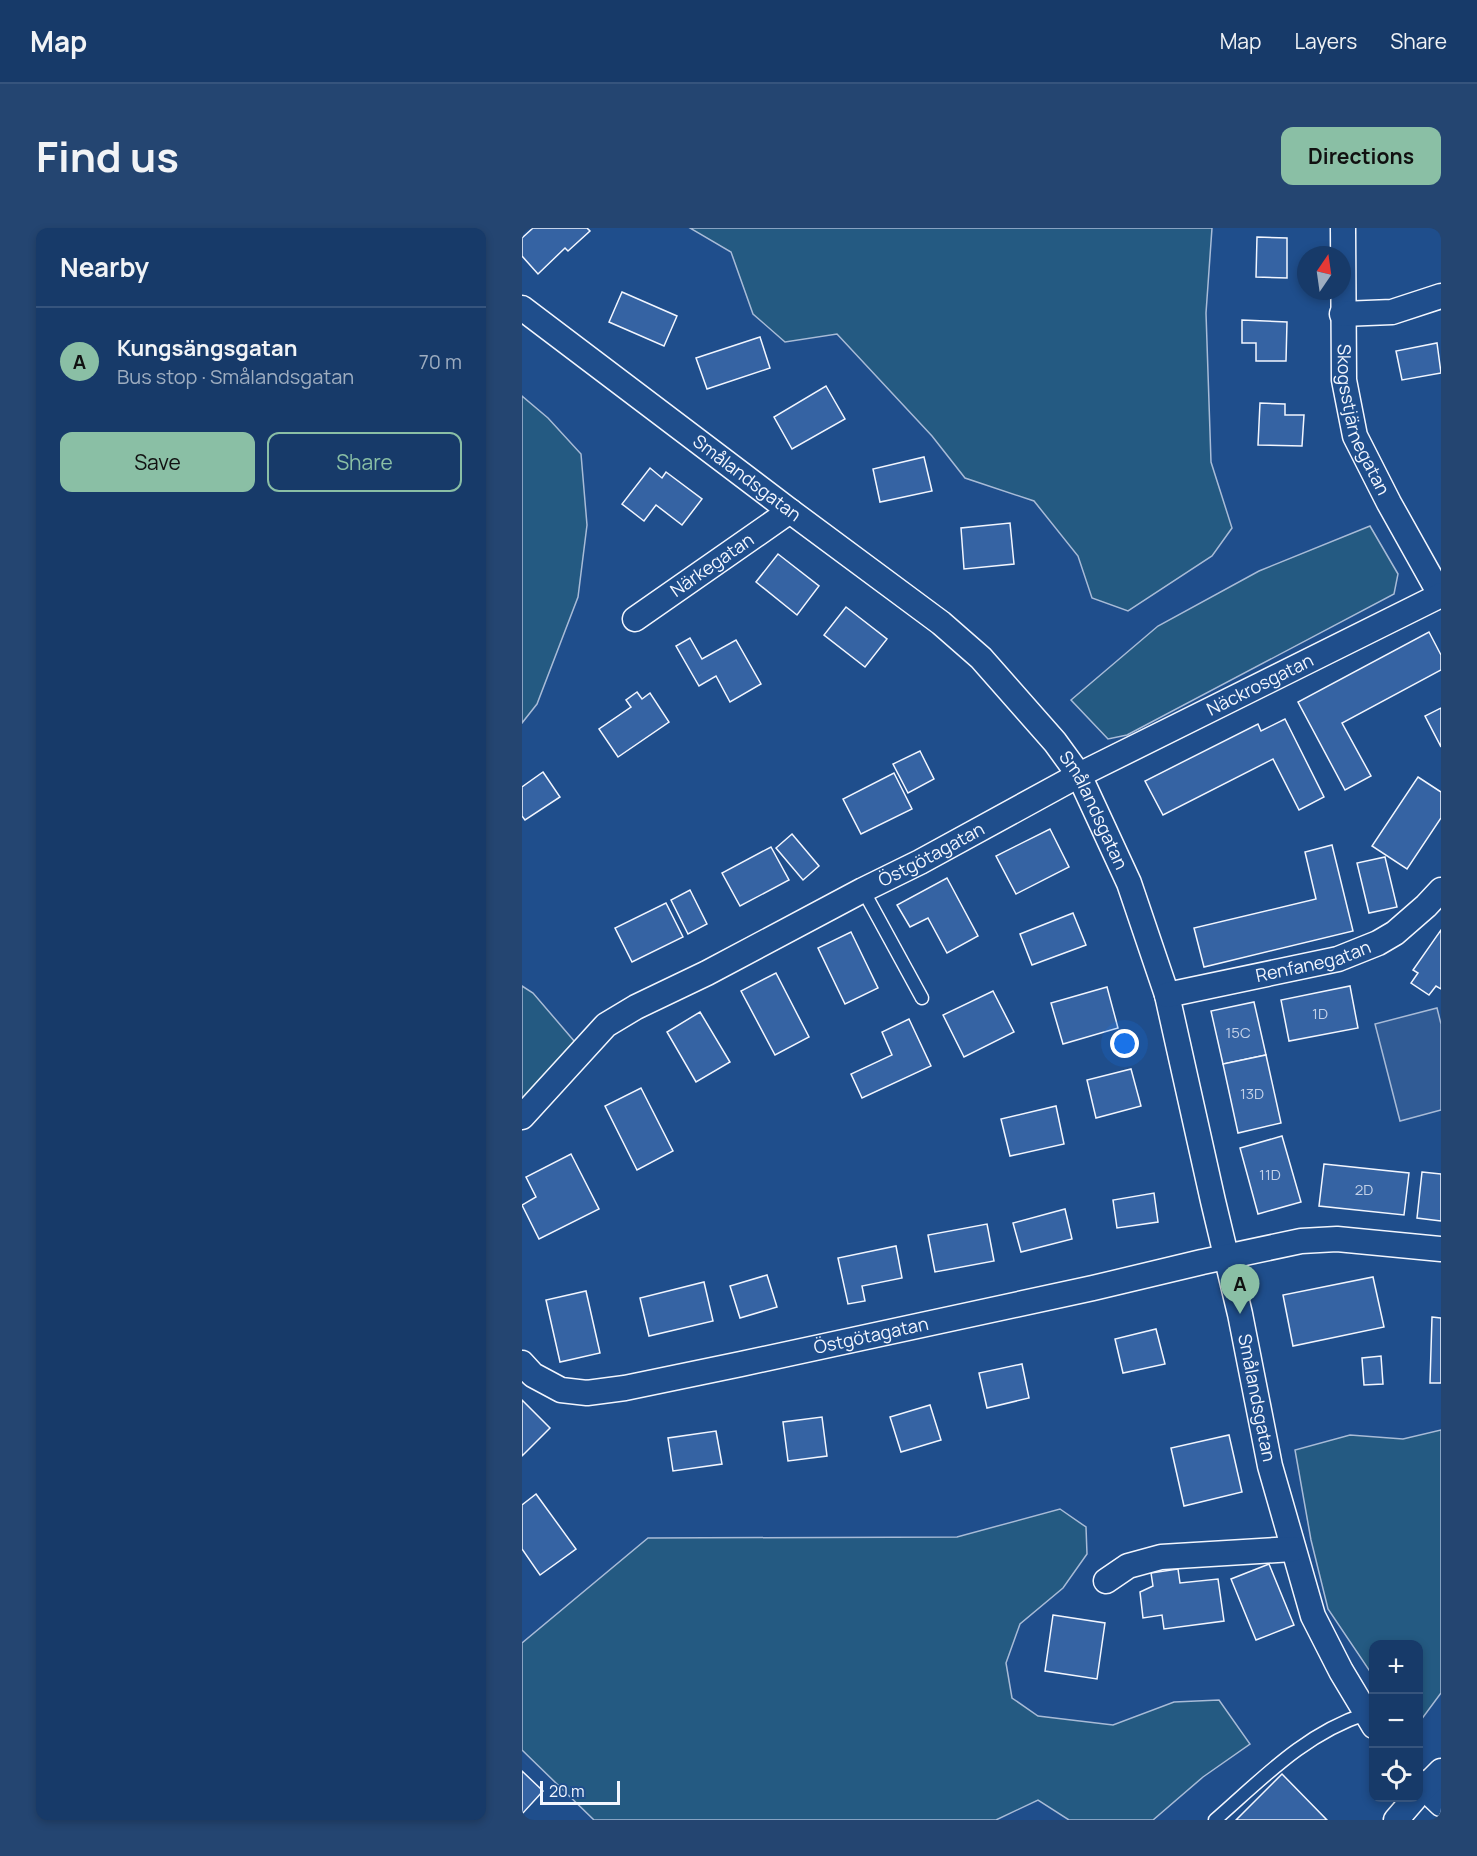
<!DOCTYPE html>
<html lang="en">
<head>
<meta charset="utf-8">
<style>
  :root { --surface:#173a69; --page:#244571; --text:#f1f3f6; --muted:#9eadc0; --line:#36547d; --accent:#8abfa5 }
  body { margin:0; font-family:Manrope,sans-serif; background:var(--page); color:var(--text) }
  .controls { position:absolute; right:18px; bottom:18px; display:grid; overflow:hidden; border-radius:12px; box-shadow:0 3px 9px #0003 }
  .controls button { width:54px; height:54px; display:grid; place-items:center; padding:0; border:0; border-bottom:2px solid var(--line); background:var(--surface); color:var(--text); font:30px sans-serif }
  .compass { position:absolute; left:775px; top:18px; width:54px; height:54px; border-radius:50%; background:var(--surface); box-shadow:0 3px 9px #0003; rotate:13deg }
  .scale { position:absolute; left:18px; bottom:15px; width:80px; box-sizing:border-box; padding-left:6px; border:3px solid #f2f6ff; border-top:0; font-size:16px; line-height:21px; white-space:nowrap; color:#f2f6ff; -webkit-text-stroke:4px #1f4e8c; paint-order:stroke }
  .you { position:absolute; left:603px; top:816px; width:21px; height:21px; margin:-15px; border:4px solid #fff; border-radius:50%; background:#1a73e8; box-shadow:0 0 0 9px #1a73e833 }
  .badge { display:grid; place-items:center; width:39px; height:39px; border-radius:50%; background:var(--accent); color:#111; font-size:20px; font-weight:700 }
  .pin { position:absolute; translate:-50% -50px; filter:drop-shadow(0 2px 3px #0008) }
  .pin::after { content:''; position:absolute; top:32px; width:21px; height:18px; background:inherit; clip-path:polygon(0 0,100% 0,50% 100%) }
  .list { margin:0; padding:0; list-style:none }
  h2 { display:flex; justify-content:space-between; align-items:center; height:78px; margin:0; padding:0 24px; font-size:26px }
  h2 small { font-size:20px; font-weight:400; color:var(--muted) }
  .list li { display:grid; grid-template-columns:39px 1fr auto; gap:18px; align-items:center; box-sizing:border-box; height:108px; padding:0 24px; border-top:2px solid var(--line) }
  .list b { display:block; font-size:22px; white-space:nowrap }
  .list p { margin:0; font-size:20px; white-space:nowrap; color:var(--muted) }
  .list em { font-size:20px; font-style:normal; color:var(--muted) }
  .actions { display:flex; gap:12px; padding:18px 24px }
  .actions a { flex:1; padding:14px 0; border:2px solid var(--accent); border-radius:12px; text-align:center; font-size:21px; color:var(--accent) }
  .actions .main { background:var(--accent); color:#111 }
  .icon { flex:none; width:33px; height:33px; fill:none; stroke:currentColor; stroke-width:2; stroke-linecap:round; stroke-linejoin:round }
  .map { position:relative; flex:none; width:919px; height:1592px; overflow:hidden; border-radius:12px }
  header { display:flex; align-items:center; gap:36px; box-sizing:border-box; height:84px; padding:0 30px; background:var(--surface); border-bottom:2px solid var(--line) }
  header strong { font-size:28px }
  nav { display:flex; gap:33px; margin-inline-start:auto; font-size:21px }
  .intro { display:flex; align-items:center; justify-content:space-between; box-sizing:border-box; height:144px; padding:0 36px }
  h1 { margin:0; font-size:42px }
  .button { padding:15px 27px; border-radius:12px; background:var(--accent); color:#111; font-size:21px; font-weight:700 }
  main { display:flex; gap:36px; padding:0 36px }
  aside { flex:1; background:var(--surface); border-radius:12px; box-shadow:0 3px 9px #0003 }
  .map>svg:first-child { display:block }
  .green { fill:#245a82; stroke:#a8bbd7; stroke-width:1.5 }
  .parking { fill:#305b95; stroke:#a8bbd7; stroke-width:1.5 }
  .building { fill:#3563a3; stroke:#f2f6ff; stroke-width:1.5 }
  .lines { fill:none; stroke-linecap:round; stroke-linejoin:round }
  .service-casing { stroke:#f2f6ff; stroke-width:15 }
  .minor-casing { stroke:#f2f6ff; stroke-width:27 }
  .service { stroke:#1f4e8c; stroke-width:12 }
  .minor { stroke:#1f4e8c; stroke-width:24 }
  .labels { text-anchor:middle; stroke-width:4.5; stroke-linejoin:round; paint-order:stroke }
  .number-label { font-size:15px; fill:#c3d1e8 }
  .street-label { font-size:18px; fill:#f2f6ff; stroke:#1f4e8c }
</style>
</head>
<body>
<header>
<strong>Map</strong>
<nav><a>Map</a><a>Layers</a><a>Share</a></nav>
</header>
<div class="intro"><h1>Find us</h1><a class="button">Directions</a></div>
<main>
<aside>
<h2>Nearby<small></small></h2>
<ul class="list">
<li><span class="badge">A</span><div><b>Kungsängsgatan</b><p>Bus stop · Smålandsgatan</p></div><em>70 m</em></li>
</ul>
<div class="actions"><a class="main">Save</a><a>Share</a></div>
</aside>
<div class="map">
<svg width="919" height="1592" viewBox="0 0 919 1592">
  <rect width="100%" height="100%" fill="#1f4e8c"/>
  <!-- green -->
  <g class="green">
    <polygon points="168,0 690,0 684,85 689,234 710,300 690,328 606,383 570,370 556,328 512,273 443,250 410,208 315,106 263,114 231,86 209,24"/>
    <polygon points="0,168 26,190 59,226 65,297 56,369 15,476 0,495"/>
    <polygon points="848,298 876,346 872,366 605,507 586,511 549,472 636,398 737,343"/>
    <polygon points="0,758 11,765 53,814 0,873"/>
    <polygon points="919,1202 919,1465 899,1492 896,1490 896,1416 852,1416 851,1448 806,1381 789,1312 773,1222 828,1207 881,1211"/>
    <polygon points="538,1281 564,1299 565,1326 541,1360 498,1396 484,1435 490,1470 516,1488 591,1497 652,1474 697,1472 728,1516 681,1549 631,1592 547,1592 516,1572 474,1592 72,1592 0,1522 0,1415 126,1310 435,1309"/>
  </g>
  <!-- parking -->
  <polygon class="parking" points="915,780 919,796 919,882 878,893 853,796"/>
  <!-- building -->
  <g class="building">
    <polygon points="11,0 65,0 68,3 46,23 43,20 16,46 0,28 0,10"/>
    <polygon points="735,9 765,10 765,50 734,49"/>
    <polygon points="100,64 155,88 142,118 87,94"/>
    <polygon points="720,92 765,94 764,133 734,133 734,115 720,115"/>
    <polygon points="238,109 248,140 185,161 174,130"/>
    <polygon points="915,115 919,145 880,152 874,123"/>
    <polygon points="304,158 323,191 270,221 252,189"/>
    <polygon points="738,175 763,176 763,187 782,187 780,218 736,217"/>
    <polygon points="402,229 410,263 358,274 351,241"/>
    <polygon points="128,240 140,250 144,244 180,271 160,297 134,277 122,293 100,276"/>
    <polygon points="488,295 492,336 442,341 439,300"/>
    <polygon points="256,326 297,358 275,387 234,354"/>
    <polygon points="324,379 365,411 343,439 302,407"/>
    <polygon points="907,404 919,427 919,442 820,495 849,548 823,562 776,474"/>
    <polygon points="168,410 180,431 214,412 239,456 208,474 194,448 177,458 154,418"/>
    <polygon points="115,464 120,471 128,465 147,494 96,529 77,501 109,479 104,472"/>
    <polygon points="919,480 919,519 903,488"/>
    <polygon points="763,491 802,569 777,582 751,531 641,587 623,553 736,496 739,503"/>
    <polygon points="398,523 412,551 386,565 371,536"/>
    <polygon points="21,544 38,569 3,592 0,588 0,559"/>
    <polygon points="372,545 390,581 339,606 321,571"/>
    <polygon points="896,549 919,564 919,590 885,641 850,618"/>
    <polygon points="528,601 547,639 494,666 474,628"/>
    <polygon points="270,606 297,638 281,652 254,620"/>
    <polygon points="810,617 831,703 682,739 672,700 794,671 783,624"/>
    <polygon points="249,619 267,652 218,678 200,645"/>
    <polygon points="863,629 875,679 847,685 835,635"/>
    <polygon points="425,650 456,708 425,725 406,690 388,699 375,677"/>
    <polygon points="168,662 185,696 166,706 149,672"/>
    <polygon points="144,675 161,709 110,734 93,700"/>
    <polygon points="551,685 564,717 510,737 498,706"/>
    <polygon points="919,702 919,761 914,758 907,767 889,755 896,745 891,742"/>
    <polygon points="329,704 356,760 323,776 296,720"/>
    <polygon points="254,745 287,809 253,827 219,763"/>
    <polygon points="828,758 836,800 767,813 759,772"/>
    <polygon points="585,759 596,800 541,816 529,775"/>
    <polygon points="471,763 492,804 442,829 421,787"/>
    <polygon points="732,774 744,827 701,836 689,783"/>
    <polygon points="178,784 208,834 174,854 145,804"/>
    <polygon points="387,791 409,838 340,870 329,846 370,827 360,804"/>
    <polygon points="744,827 759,895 716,905 701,836"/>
    <polygon points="609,841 619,878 574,890 565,852"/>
    <polygon points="119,860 151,923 115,942 83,878"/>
    <polygon points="534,878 542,916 488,928 479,891"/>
    <polygon points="760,908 779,974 736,986 718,920"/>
    <polygon points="49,926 77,981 17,1011 0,977 14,969 4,949"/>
    <polygon points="802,936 887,945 882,987 797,978"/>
    <polygon points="900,944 919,946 919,993 895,990"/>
    <polygon points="632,965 636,994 595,1000 591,972"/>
    <polygon points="543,981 550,1011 499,1024 491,995"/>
    <polygon points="465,996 472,1033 413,1044 406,1007"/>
    <polygon points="374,1018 380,1050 340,1058 343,1073 326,1076 316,1030"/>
    <polygon points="245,1047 255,1079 218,1090 208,1058"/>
    <polygon points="851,1049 862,1099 771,1118 761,1067"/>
    <polygon points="182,1054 191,1093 127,1108 118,1070"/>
    <polygon points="64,1063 78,1125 38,1134 24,1072"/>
    <polygon points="910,1089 919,1090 919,1155 908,1155"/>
    <polygon points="634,1101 643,1136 601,1145 593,1111"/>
    <polygon points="859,1128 861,1156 842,1157 840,1130"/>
    <polygon points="500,1136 507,1170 465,1180 457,1145"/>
    <polygon points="0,1172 28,1200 0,1228"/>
    <polygon points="408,1177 419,1212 379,1224 368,1189"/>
    <polygon points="300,1189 305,1228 266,1233 261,1194"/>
    <polygon points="194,1203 200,1236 151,1243 146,1210"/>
    <polygon points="707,1207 720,1264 662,1278 649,1220"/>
    <polygon points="14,1266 54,1321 18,1347 0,1321 0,1277"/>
    <polygon points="747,1336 772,1397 734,1412 709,1351"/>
    <polygon points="656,1341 658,1355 696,1351 702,1393 642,1401 640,1387 621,1390 618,1364 631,1358 629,1345"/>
    <polygon points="531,1387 583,1395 575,1451 523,1443"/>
    <polygon points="0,1543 21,1563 0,1586"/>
    <polygon points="760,1546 805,1592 714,1592"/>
  </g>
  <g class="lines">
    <defs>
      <g id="service">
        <polyline points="341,662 400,770"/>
        <path d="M693 1592C740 1551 782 1506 843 1486"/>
      </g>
      <g id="minor">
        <path id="s1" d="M821 0 822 152 833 208 867 275 919 368"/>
        <path id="s2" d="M0 80 268 283 419 395 459 430 533 514 557 547 607 655 645 767 691 973 718 1086 748 1238 791 1388 819 1443 852 1498"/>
        <polyline points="820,86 870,84 919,68"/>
        <path id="s3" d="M113 391 268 283"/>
        <path id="s4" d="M645 767 816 731 856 715 873 705 904 678 919 662"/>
        <path id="s5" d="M0 889 84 797 114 779 185 745 341 662 398 634 557 547 919 367"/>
        <path id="s6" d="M0 1135 11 1147 39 1162 65 1165 103 1160 219 1136 571 1060 680 1034 779 1013 815 1011 919 1021"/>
        <polyline points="584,1353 606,1338 639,1329 771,1321"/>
        <polyline points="896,1554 919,1576"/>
        <polyline points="896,1566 919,1543"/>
        <polyline points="874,1592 893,1570"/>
      </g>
    </defs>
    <!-- service casing -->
    <use href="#service" class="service-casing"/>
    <!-- minor casing -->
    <use href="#minor" class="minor-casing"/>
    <!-- service -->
    <use href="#service" class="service"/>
    <!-- minor -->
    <use href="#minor" class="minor"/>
  </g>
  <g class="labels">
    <!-- number labels -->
    <g class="number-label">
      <text x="798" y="791">1D</text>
      <text x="716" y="810">15C</text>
      <text x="730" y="871">13D</text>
      <text x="748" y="952">11D</text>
      <text x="842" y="967">2D</text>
    </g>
    <!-- street labels -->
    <g class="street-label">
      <text dy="6" stroke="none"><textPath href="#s1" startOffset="195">Skogsstjärnegatan</textPath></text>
      <text dy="6" stroke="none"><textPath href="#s2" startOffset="282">Smålandsgatan</textPath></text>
      <text dy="6" stroke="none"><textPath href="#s3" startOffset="94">Närkegatan</textPath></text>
      <text dy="6" stroke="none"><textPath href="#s5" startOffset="862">Näckrosgatan</textPath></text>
      <text dy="6" stroke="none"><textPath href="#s2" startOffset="768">Smålandsgatan</textPath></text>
      <text dy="6" stroke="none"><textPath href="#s5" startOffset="492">Östgötagatan</textPath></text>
      <text dy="6" stroke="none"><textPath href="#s4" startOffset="150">Renfanegatan</textPath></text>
      <text dy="6" stroke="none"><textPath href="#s6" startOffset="364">Östgötagatan</textPath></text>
      <text dy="6" stroke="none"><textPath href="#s2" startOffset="1380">Smålandsgatan</textPath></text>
    </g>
  </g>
</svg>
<div class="controls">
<button>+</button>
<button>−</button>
<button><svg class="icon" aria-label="locate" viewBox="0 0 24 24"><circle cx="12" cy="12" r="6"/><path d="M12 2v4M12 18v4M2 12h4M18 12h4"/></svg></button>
</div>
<svg class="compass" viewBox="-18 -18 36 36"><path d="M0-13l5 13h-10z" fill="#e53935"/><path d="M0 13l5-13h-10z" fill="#9eadc0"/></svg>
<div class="scale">20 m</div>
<div class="you"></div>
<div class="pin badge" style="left:718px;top:1086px">A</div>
</div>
</main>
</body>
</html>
